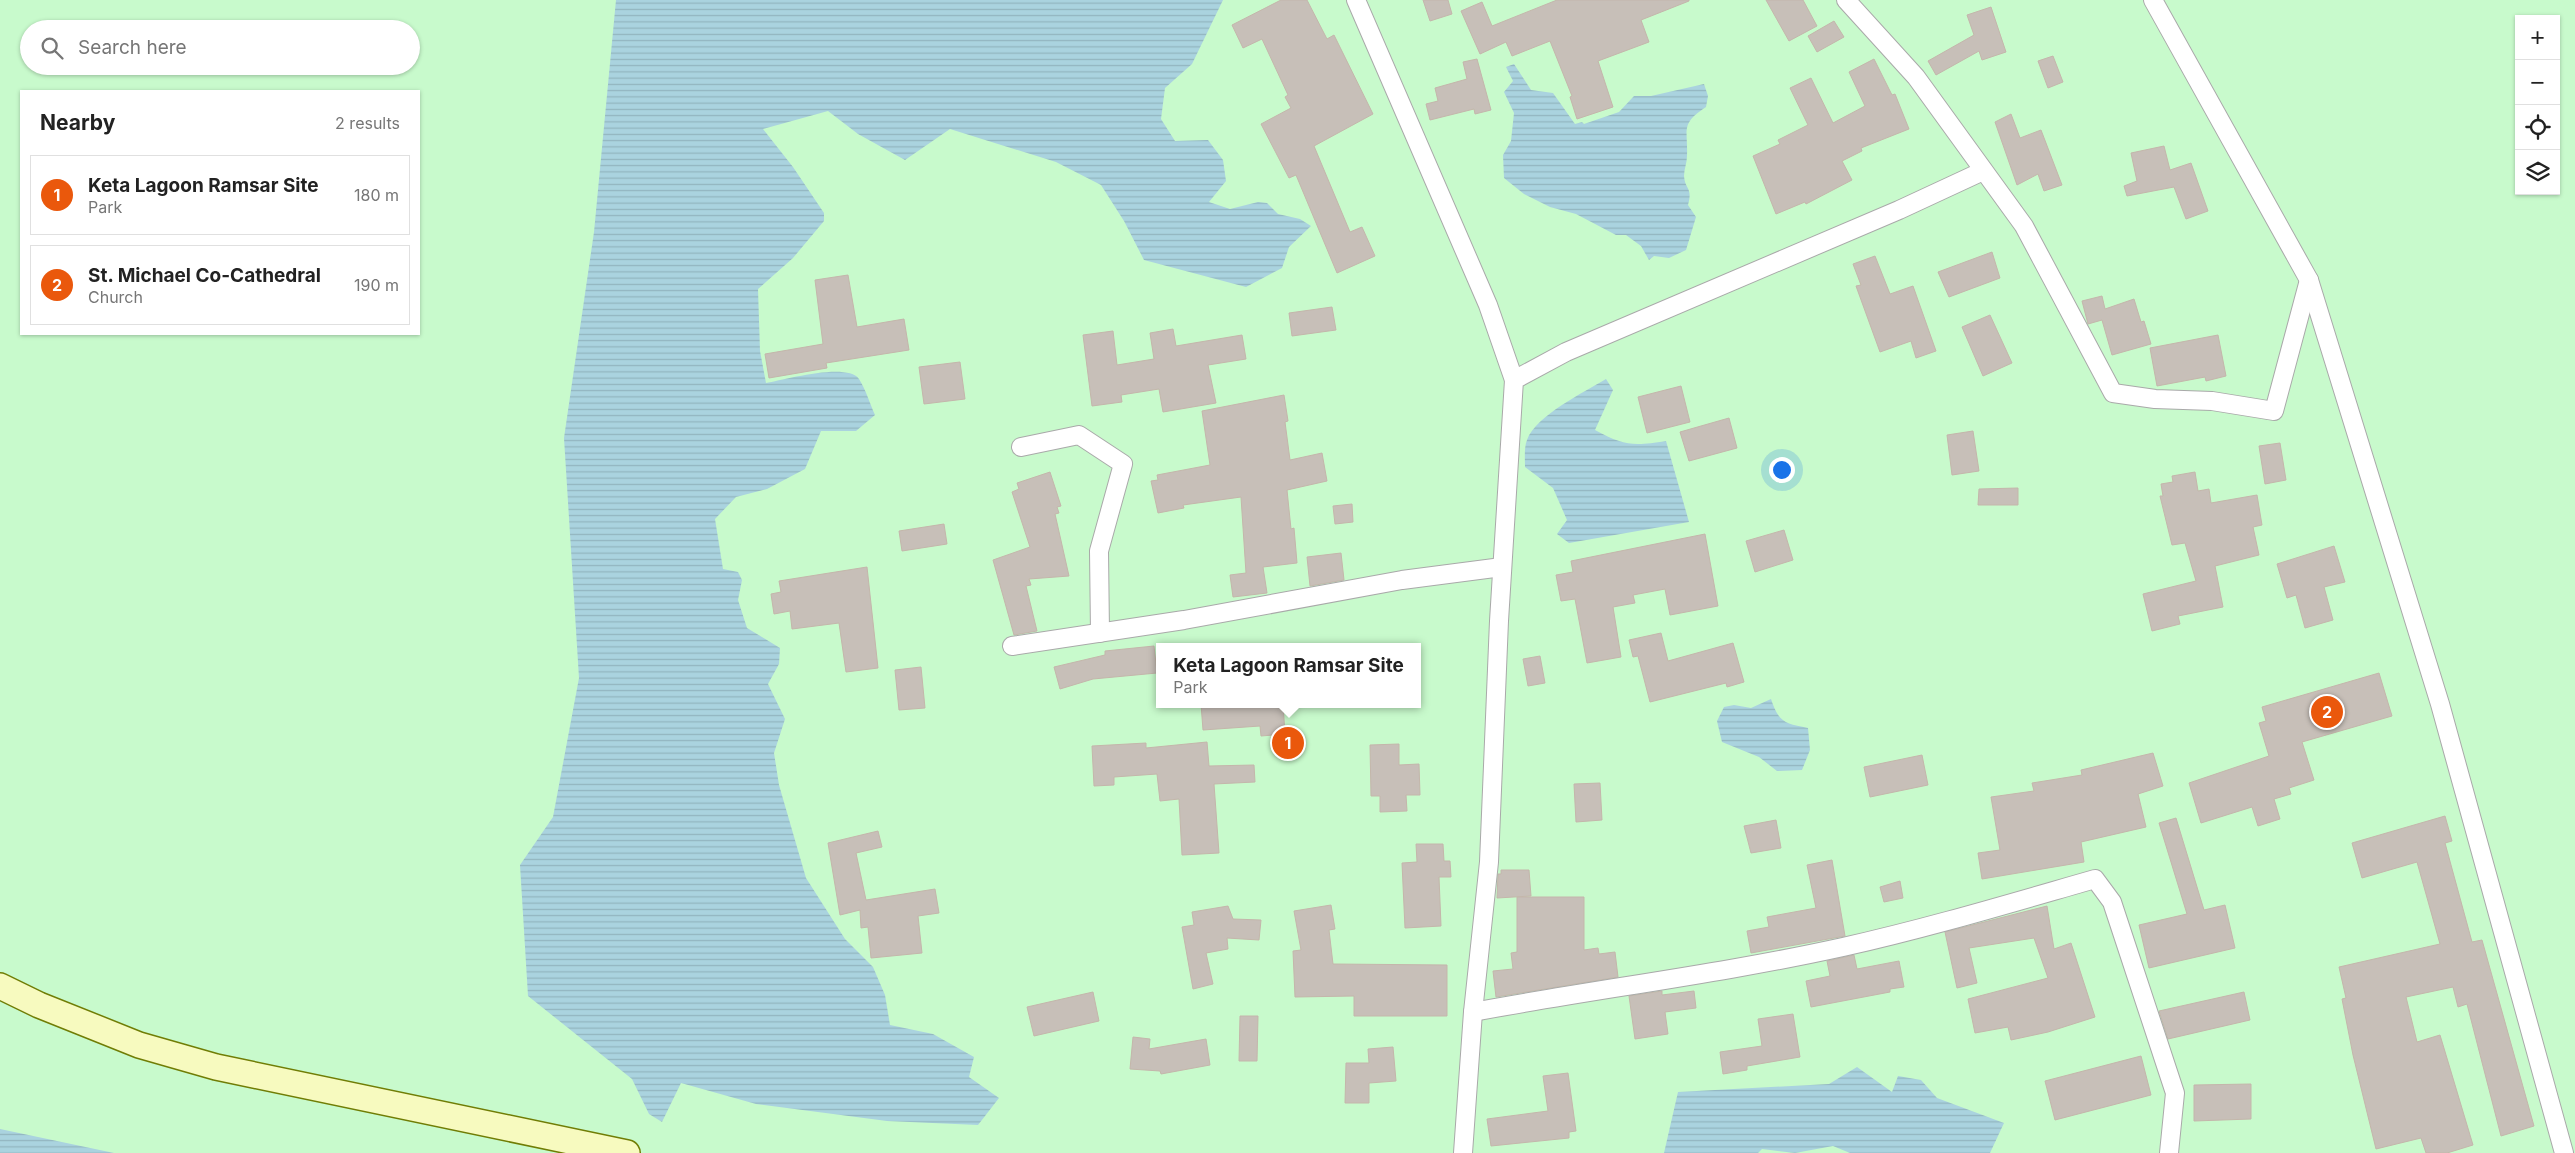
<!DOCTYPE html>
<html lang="en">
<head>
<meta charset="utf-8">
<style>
  :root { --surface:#fff; --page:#f2f2f2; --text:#222; --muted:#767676; --line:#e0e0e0; --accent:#ea580c }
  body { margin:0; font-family:Inter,sans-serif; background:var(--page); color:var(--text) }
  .controls { position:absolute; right:15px; top:15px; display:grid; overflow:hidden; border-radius:0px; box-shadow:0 1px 4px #0004 }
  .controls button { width:45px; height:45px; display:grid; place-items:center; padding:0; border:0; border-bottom:1px solid var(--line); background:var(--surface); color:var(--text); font:25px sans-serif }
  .you { position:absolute; left:1781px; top:469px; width:18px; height:18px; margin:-12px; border:4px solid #fff; border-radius:50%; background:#1a73e8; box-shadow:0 0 0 8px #1a73e833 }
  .badge { display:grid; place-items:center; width:32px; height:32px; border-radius:50%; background:var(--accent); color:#fff; font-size:16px; font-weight:700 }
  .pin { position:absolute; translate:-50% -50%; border:2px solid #fff; box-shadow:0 1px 5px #0006 }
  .popup { position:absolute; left:1156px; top:643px; width:265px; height:65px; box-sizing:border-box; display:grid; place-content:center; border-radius:0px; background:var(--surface); filter:drop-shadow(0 1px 4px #0005); font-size:16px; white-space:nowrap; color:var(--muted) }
  .popup b { font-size:19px; color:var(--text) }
  .popup::after { content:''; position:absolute; left:50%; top:100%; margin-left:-10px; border:10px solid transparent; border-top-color:var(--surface) }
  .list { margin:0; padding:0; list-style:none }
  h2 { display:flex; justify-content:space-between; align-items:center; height:65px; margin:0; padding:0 20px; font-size:21px }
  h2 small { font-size:16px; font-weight:400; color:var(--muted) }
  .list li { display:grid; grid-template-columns:32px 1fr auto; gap:15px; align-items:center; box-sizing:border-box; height:80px; margin:0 10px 10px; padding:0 10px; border:1px solid var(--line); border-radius:0px }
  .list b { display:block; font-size:19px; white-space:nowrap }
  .list p { margin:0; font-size:16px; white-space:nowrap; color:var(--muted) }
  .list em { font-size:16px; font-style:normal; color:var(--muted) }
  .icon { flex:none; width:28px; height:28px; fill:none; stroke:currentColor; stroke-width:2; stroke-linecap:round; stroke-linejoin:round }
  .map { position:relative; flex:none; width:2575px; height:1153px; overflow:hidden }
  .search { position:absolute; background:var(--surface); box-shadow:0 1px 4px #0004; left:20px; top:20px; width:400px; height:55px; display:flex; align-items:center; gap:12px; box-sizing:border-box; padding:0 18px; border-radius:28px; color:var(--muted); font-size:19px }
  .panel { position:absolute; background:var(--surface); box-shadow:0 1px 4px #0004; left:20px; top:90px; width:400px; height:245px; border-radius:0px }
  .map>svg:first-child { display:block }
  .park { fill:#c8facc; fill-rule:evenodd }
  .water { fill:url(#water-rules) }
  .building { fill:#c7bfb8; stroke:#c4b6ab }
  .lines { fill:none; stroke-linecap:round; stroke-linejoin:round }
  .minor-casing { stroke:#a9a9a9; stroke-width:20 }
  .secondary-casing { stroke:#707d05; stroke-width:28 }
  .minor { stroke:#fff; stroke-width:18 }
  .secondary { stroke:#f7fabf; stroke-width:25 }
</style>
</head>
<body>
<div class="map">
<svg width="2575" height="1153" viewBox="0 0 2575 1153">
  <defs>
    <pattern id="water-rules" width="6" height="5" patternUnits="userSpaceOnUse" patternTransform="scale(1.25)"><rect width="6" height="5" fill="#aad3df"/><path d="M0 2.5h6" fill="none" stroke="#92b5bf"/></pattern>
  </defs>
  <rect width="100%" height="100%" fill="#f2efe9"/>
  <!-- park -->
  <path class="park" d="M0 0H2575V1153H0ZM2519 19H2556V191H2519ZM29 29H411V66H29ZM21 91H419V334H21ZM1159 647H1417V704H1159Z"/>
  <!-- water -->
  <g class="water">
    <path d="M616 0H1223L1192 64 1165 88 1161 119 1175 141 1208 140 1223 160 1226 181 1209 202 1230 209 1258 202 1267 203 1278 214 1300 219 1311 226 1289 247 1282 268 1246 287 1144 260 1124 221 1101 185 1056 162 950 129 905 160 858 134 828 111 763 129 793 167 824 213V221L793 258 758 289 760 351 766 383C784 380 847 362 859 379 866 390 870 404 875 415L856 431H821L805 469 767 489 736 497 715 519 723 569 738 572 742 580 738 600 747 628 780 648 779 664 768 684 785 719 774 753 779 785 806 878 845 939 873 967 885 995 890 1025 933 1034 974 1057 969 1077 999 1098 978 1125 887 1121 756 1104 681 1083 662 1122 649 1114 632 1079 528 996 520 865 553 817 579 678 564 438 594 232Z"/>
    <path d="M1514 64 1531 90 1553 93 1575 124 1582 122 1584 124 1619 112 1634 96H1651L1704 84 1708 96 1706 107C1680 124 1688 129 1687 156 1687 163 1684 169 1684 176 1685 190 1693 187 1688 205L1696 217 1686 250 1669 258 1654 256 1649 260 1641 246 1626 235H1616L1576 214 1550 207 1524 194 1504 178 1503 155 1511 141 1514 113 1504 92 1513 81 1506 67Z"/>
    <path d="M1606 379 1613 390 1595 430C1624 446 1634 446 1666 441L1689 522 1569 543 1557 534 1567 520 1553 488 1525 467C1525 459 1524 447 1527 440 1536 415 1585 392 1606 379Z"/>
    <path d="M1771 699C1779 723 1785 723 1808 728L1810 750 1802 770 1777 771 1759 757 1722 742 1717 721 1724 707 1734 705 1751 708Z"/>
    <polygon points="1857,1067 1892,1092 1898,1076 1921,1080 1937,1098 2004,1123 1990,1153 1850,1153 1833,1146 1795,1153 1762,1149 1758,1153 1664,1153 1678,1092 1829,1084"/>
    <polygon points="0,1129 114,1153 0,1153"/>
  </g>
  <!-- building -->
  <g class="building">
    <polygon points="1281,0 1307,0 1327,39 1334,35 1373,114 1314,146 1350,232 1362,227 1375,256 1337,273 1296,175 1289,178 1261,124 1291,108 1285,97 1288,95 1262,39 1243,48 1232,25"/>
    <polygon points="1423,0 1448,0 1452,14 1430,21"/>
    <polygon points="1557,0 1689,0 1689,1 1641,20 1649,42 1598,61 1613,107 1577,119 1570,97 1572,96 1550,41 1512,56 1506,42 1480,54 1461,11 1482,2 1492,26"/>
    <polygon points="1766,0 1803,0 1817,26 1789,41"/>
    <polygon points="1991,7 2006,52 1982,60 1979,51 1936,75 1928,61 1974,35 1967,15"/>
    <polygon points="1834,21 1844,37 1817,52 1808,36"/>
    <polygon points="2053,56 2063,82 2048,88 2038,61"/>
    <polygon points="1477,59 1491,110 1475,114 1474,109 1430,120 1426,104 1438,101 1435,88 1467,79 1463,62"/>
    <polygon points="1874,59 1892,95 1895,94 1909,129 1861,148 1862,151 1842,161 1852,180 1806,204 1805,202 1776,214 1753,156 1780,144 1778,140 1808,125 1790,88 1811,78 1833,123 1865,106 1849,72"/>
    <polygon points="2011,114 2020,138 2041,130 2062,185 2044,191 2038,174 2017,185 1995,122"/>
    <polygon points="2164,146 2170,170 2191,163 2208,211 2186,219 2174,187 2127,196 2124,186 2137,181 2131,153"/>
    <polygon points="1992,252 2000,278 1949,297 1938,272"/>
    <polygon points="1875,256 1890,294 1913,286 1936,351 1916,358 1911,341 1880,352 1856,286 1861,285 1853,264"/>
    <polygon points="848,275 857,327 904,319 909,350 826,363 827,368 769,378 765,354 823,344 815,280"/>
    <polygon points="2102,296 2105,309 2134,299 2141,322 2144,321 2151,344 2112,355 2102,320 2088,324 2082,301"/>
    <polygon points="1332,307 1336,330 1292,336 1289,313"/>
    <polygon points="1990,315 2012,363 1983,376 1962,327"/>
    <polygon points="1173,329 1176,346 1242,335 1246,359 1208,365 1216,403 1163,412 1159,389 1121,395 1122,402 1092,406 1083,335 1113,331 1117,365 1154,359 1150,333"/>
    <polygon points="2218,335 2226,376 2206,381 2205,377 2157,386 2150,348"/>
    <polygon points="960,362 965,399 924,404 919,367"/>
    <polygon points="1681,386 1690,422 1647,433 1638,397"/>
    <polygon points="1284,395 1288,421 1285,422 1290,460 1322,453 1327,481 1287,490 1291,529 1294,528 1297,563 1263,567 1267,593 1233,597 1230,575 1246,573 1241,497 1183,505 1184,508 1158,513 1151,481 1158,480 1157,475 1210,465 1202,411"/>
    <polygon points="1729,418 1737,448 1689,461 1680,432"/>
    <polygon points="1973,431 1979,471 1952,475 1947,435"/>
    <polygon points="2280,443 2286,480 2265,484 2259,446"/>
    <polygon points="1050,472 1061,506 1057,507 1059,513 1055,514 1069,576 1029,579 1031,585 1026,586 1037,631 1014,635 993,560 1030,547 1012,492 1019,489 1017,483"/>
    <polygon points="2195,472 2198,491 2209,489 2211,503 2257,495 2262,525 2253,527 2259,555 2215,566 2223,607 2178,616 2180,624 2152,631 2143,594 2196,581 2185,543 2172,545 2160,496 2163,496 2161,484 2173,482 2172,476"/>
    <polygon points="2018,488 2018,505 1978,505 1979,489"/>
    <polygon points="1352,504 1353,522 1335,524 1333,506"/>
    <polygon points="944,524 947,544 902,551 899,531"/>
    <polygon points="1784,530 1793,560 1755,572 1746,541"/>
    <polygon points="1705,534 1718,606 1670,615 1665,589 1633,595 1635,603 1613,607 1621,657 1587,663 1575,599 1561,601 1556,575 1573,572 1571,561"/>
    <polygon points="2334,546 2345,582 2324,587 2333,620 2305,628 2296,595 2287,598 2277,564"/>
    <polygon points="1341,553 1344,580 1310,586 1307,557"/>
    <polygon points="867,567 878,668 846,672 839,623 792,629 790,611 774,614 771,594 781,592 779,581"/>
    <polygon points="1661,633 1668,661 1733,643 1744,682 1727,687 1726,683 1650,702 1638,656 1633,657 1629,640"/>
    <polygon points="1154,646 1157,673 1093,679 1060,689 1054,667 1105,655 1105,651"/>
    <polygon points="1540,656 1545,683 1528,686 1523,659"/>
    <polygon points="921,667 925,708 899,710 895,670"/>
    <polygon points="2379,673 2392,716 2302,742 2314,780 2289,788 2291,794 2274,799 2280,819 2258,826 2252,807 2201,823 2189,783 2269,756 2259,723 2266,721 2262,707"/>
    <polygon points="1201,704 1283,704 1285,734 1261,736 1260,726 1203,730"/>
    <polygon points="1207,742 1209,766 1254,765 1255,782 1214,784 1219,853 1182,855 1179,799 1160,801 1157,774 1114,777 1114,785 1094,786 1092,746 1146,743 1146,748"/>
    <polygon points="1399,744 1399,765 1419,764 1420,795 1406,795 1407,811 1380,812 1380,796 1371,796 1370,745"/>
    <polygon points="2153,753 2163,786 2138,794 2146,827 2081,842 2084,862 1982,879 1978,853 2000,850 1991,797 2034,791 2032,783 2082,775 2081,770"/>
    <polygon points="1922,755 1928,785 1870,797 1864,767"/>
    <polygon points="1600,783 1602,820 1576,822 1574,784"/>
    <polygon points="2445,816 2452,841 2445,843 2472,942 2482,940 2534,1126 2501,1136 2467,1004 2458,1007 2453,987 2406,997 2417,1042 2440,1035 2473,1145 2447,1153 2426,1153 2421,1138 2376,1149 2353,1055 2342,999 2346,998 2339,967 2440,944 2417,862 2362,878 2352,843"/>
    <polygon points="2176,818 2204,910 2225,905 2235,948 2149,968 2139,925 2187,914 2159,823"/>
    <polygon points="1776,820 1781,848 1751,853 1744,826"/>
    <polygon points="878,831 882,847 856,853 866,900 935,889 939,913 918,916 922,953 871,958 868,927 861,928 860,910 840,915 828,843"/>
    <polygon points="1416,844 1443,844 1444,861 1450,861 1451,877 1439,877 1441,926 1405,928 1402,863 1417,862"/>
    <polygon points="1832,860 1845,936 1751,953 1747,931 1769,927 1767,917 1816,908 1807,865"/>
    <polygon points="1501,870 1529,870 1531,896 1497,898 1498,874 1501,874"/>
    <polygon points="1900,881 1903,898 1884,902 1880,887"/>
    <polygon points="1517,897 1584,897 1584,950 1598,948 1599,954 1615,952 1618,977 1496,997 1493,971 1513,969 1511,953 1517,952"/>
    <polygon points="1331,905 1335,929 1329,930 1333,964 1447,965 1447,1016 1354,1016 1354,996 1295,997 1293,951 1301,950 1294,911"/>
    <polygon points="1228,906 1233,919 1261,920 1259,940 1227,938 1228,949 1206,953 1213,984 1193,989 1182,927 1194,925 1192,912"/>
    <polygon points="2047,906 2054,949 2071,943 2095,1017 2048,1032 2011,1040 2008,1027 1975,1033 1968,999 2048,978 2034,938 1969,948 1977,983 1957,988 1945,932"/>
    <polygon points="1854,955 1857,969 1899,961 1904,987 1890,989 1890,992 1811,1007 1806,981 1830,976 1827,961"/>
    <polygon points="1662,991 1662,995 1694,991 1696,1008 1665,1012 1668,1034 1635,1039 1629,996"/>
    <polygon points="1093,992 1099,1021 1034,1036 1027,1007"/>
    <polygon points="2244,992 2250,1020 2168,1039 2159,1011"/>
    <polygon points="1793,1014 1800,1057 1747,1066 1747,1070 1723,1074 1720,1052 1762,1046 1758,1019"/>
    <polygon points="1240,1016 1258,1016 1257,1061 1239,1061"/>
    <polygon points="1133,1037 1150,1039 1149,1049 1206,1039 1210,1065 1161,1074 1160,1071 1130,1069"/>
    <polygon points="1393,1047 1396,1081 1369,1083 1369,1103 1345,1103 1346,1063 1369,1063 1368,1049"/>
    <polygon points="2141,1056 2151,1095 2055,1120 2045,1081"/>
    <polygon points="1568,1073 1576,1131 1569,1132 1569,1138 1491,1146 1487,1119 1548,1111 1543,1076"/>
    <polygon points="2251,1084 2251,1119 2194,1121 2194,1085"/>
  </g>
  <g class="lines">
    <defs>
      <g id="minor">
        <polyline points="1356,0 1488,305 1514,380"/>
        <polyline points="1846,0 1916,77 2024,226 2113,393 2155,399 2212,401 2274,411 2309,280"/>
        <polyline points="2153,0 2309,280 2440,704 2564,1153"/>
        <polyline points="1021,447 1079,435 1123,464 1099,551 1100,633"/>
        <polyline points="1012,646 1184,620 1402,580 1502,567"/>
        <path d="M1473 1012C1596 989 1721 974 1843 947 1928 928 2011 903 2095 879L2112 902 2175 1093 2169 1153"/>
        <polyline points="1463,1153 1473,1012 1489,862 1499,621 1514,380 1566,352 1899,210 1983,171"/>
      </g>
      <polyline id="secondary" points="0,986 39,1005 139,1045 216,1067 627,1153"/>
    </defs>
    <!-- minor casing -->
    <use href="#minor" class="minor-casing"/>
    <!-- secondary casing -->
    <use href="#secondary" class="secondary-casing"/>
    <!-- minor -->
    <use href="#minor" class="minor"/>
    <!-- secondary -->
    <use href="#secondary" class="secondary"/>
  </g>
</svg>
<div class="controls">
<button>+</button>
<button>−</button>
<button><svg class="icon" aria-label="locate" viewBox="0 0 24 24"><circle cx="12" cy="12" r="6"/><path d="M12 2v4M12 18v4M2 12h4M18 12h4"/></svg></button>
<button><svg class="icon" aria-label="layers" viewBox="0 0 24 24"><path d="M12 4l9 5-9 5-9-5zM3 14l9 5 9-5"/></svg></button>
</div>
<div class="you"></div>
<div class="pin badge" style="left:1288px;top:743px">1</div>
<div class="popup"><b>Keta Lagoon Ramsar Site</b>Park</div>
<div class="pin badge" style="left:2327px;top:712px">2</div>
<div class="search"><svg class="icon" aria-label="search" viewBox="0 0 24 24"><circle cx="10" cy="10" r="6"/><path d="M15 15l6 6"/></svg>Search here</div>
<section class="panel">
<h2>Nearby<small>2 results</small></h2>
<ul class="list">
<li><span class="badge">1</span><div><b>Keta Lagoon Ramsar Site</b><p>Park</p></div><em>180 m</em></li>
<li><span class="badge">2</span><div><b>St. Michael Co-Cathedral</b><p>Church</p></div><em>190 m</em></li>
</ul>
</section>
</div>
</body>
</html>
